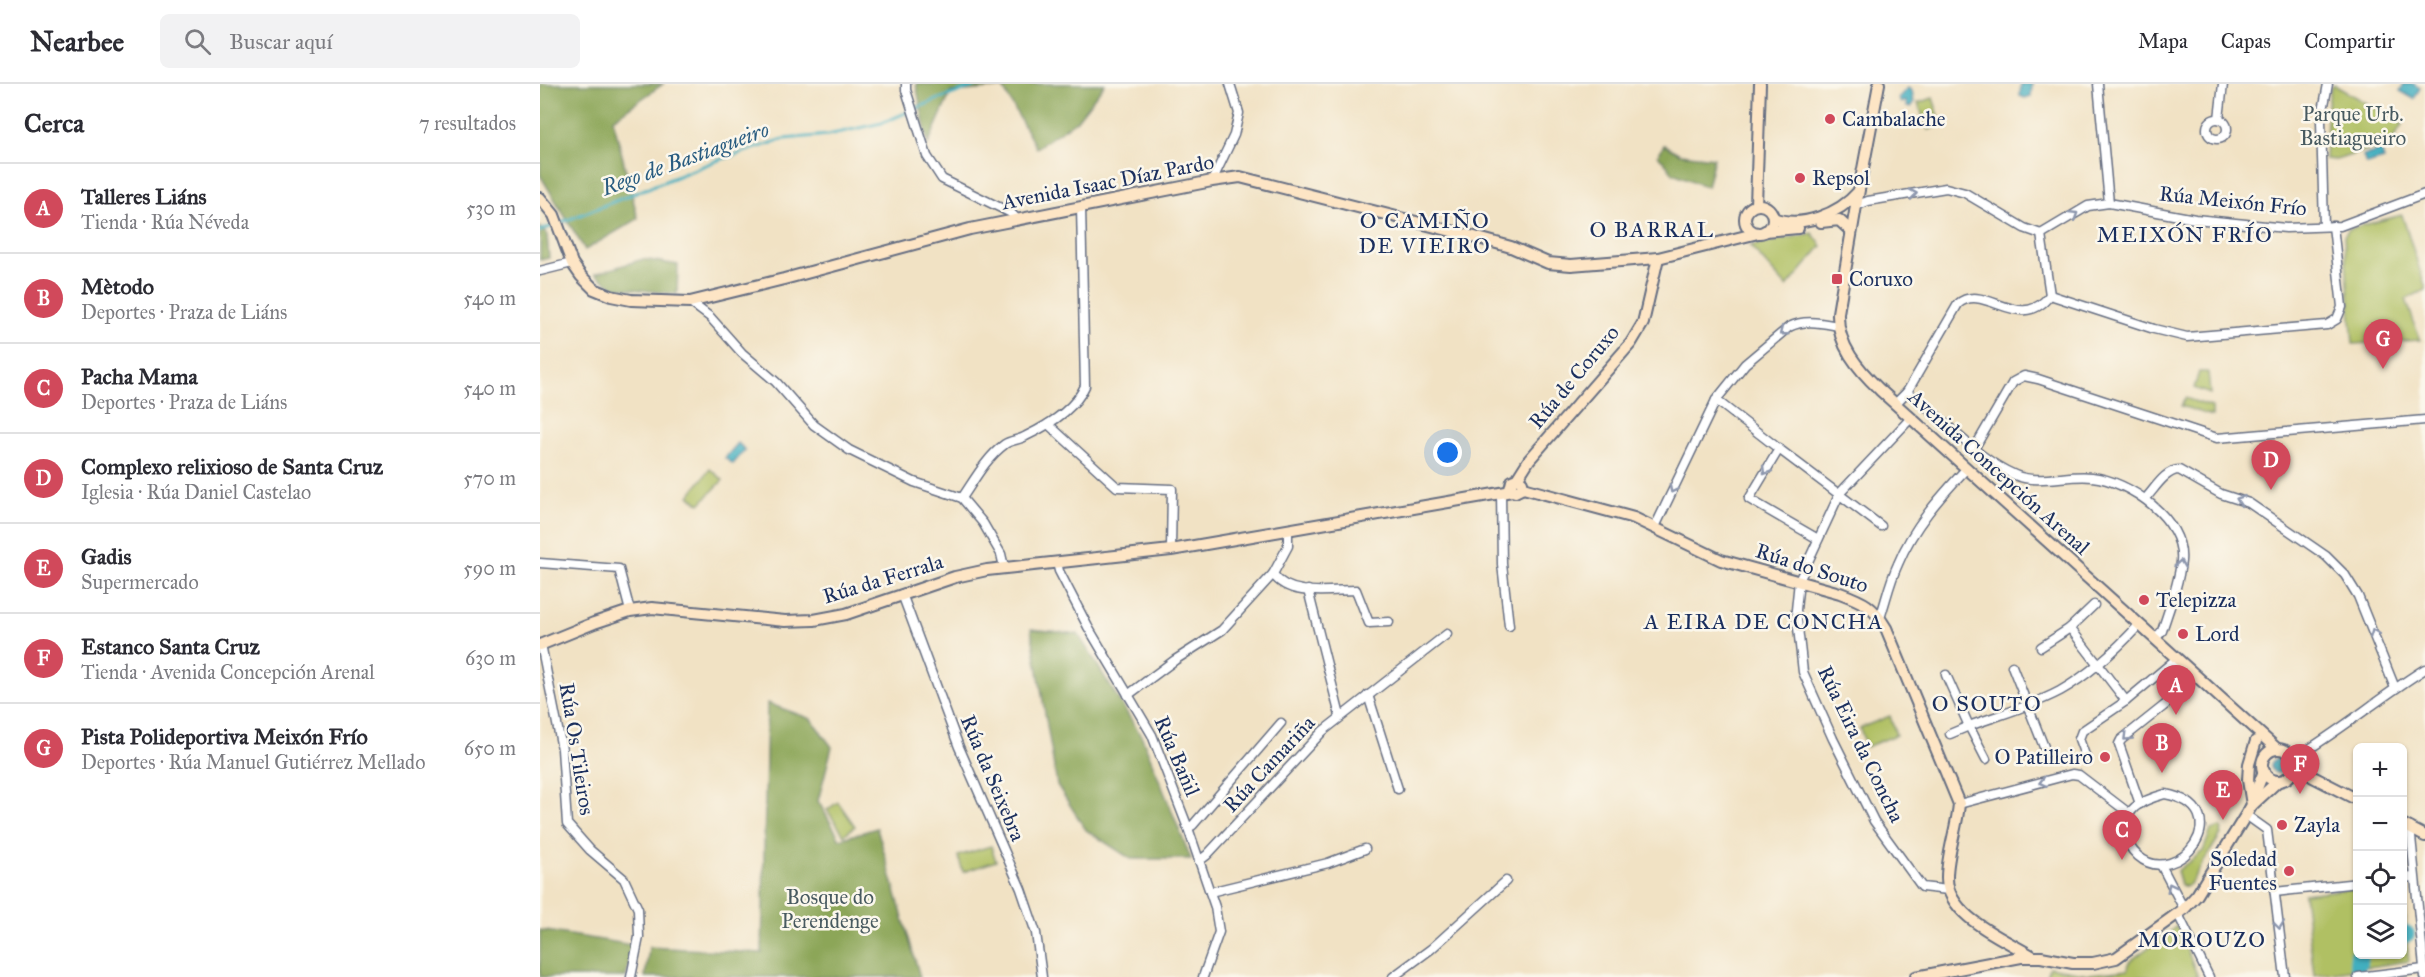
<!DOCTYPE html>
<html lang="es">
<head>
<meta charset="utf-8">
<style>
  :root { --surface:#fff; --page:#f2f2f3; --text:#2b2b33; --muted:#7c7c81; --line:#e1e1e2; --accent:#d1495b }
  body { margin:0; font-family:"IM FELL Great Primer",serif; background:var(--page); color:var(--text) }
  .controls { position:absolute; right:18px; bottom:18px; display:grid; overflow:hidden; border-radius:9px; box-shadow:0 2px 4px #0004 }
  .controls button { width:54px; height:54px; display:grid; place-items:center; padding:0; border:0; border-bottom:2px solid var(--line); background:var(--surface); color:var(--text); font:30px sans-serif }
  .you { position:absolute; left:908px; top:369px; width:21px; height:21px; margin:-15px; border:4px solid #fff; border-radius:50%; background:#1a73e8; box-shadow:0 0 0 9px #1a73e833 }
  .badge { display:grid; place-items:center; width:39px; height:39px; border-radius:50%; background:var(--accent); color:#fff; font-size:20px; font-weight:700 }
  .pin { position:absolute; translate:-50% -50px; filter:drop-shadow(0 2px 3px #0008) }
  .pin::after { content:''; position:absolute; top:32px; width:21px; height:18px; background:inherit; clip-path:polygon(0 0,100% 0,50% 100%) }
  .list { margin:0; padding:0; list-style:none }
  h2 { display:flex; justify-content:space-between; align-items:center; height:78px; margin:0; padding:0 24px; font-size:26px }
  h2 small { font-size:20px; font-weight:400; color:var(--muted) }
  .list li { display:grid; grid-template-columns:39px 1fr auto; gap:18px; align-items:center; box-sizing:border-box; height:90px; padding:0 24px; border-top:2px solid var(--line) }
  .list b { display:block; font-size:22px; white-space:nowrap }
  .list p { margin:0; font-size:20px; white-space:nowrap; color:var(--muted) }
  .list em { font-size:20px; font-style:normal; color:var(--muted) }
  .icon { flex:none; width:33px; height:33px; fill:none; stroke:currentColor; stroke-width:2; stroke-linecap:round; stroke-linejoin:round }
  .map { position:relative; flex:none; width:1885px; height:893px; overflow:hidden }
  header { display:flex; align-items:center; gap:36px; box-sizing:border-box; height:84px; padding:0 30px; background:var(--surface); border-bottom:2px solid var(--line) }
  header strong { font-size:28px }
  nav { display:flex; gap:33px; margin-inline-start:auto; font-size:21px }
  .search { width:420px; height:54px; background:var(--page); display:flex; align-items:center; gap:15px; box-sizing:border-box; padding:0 21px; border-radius:9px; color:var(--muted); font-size:22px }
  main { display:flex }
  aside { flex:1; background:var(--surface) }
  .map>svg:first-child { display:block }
  .green { fill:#b0c063; stroke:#667860; stroke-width:1.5 }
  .forest { fill:#8ca659; stroke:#546a5c; stroke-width:1.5 }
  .water { fill:#42afbf; stroke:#2e6f8e; stroke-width:1.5 }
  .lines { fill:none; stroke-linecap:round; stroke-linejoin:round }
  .stream { stroke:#42afbf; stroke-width:3 }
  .river { stroke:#42afbf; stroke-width:18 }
  .street-casing { stroke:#666e82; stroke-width:11 }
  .secondary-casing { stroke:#666e82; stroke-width:14 }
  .street { stroke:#fff; stroke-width:8 }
  .secondary { stroke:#fde5c5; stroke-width:10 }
  .oneway { stroke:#8d97ae }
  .poi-dot { fill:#d1495b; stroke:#fbf7ec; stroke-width:2 }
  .labels { text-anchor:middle; stroke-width:5; stroke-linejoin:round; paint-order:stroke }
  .park-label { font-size:21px; fill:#485a60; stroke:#fbf7ec }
  .poi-label { font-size:21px; fill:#1b2f5e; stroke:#fbf7ec; text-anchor:start }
  .street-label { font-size:21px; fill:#1b2f5e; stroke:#fbf7ec }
  .water-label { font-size:22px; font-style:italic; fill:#295c80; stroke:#fbf7ec }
  .neighbourhood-label { font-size:22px; letter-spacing:1.5px; fill:#1b2f5e; stroke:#fbf7ec }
</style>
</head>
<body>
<header>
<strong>Nearbee</strong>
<div class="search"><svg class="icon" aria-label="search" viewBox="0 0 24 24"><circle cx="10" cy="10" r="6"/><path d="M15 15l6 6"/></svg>Buscar aquí</div>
<nav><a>Mapa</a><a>Capas</a><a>Compartir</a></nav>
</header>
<main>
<aside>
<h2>Cerca<small>7 resultados</small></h2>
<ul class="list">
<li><span class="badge">A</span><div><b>Talleres Liáns</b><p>Tienda · Rúa Néveda</p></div><em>530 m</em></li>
<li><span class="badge">B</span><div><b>Mètodo</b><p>Deportes · Praza de Liáns</p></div><em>540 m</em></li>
<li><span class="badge">C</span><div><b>Pacha Mama</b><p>Deportes · Praza de Liáns</p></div><em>540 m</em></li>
<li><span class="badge">D</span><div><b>Complexo relixioso de Santa Cruz</b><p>Iglesia · Rúa Daniel Castelao</p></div><em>570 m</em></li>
<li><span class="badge">E</span><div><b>Gadis</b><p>Supermercado</p></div><em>590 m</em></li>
<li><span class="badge">F</span><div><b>Estanco Santa Cruz</b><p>Tienda · Avenida Concepción Arenal</p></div><em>630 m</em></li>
<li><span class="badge">G</span><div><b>Pista Polideportiva Meixón Frío</b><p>Deportes · Rúa Manuel Gutiérrez Mellado</p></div><em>650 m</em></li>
</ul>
</aside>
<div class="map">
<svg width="1885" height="893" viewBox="0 0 1885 893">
  <rect width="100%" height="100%" fill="#fbf7ec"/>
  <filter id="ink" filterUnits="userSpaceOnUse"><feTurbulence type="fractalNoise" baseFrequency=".0167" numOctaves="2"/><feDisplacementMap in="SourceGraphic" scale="12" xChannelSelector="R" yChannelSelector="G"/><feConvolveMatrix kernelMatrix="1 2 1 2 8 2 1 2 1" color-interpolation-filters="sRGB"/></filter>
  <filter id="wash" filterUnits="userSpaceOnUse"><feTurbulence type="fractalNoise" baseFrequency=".008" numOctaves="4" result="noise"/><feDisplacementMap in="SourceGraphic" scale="24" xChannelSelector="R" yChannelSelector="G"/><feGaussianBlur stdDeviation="1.35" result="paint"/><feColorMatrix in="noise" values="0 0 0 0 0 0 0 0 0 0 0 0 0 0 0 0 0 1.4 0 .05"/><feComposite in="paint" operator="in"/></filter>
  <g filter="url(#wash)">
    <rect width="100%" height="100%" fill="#f1e2c4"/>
    <!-- green -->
    <g class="green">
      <polygon points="1794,1 1863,40 1851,58 1796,76 1785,75 1788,20 1791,3"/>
      <polygon points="1393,14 1402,41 1388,46 1378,19"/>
      <polygon points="1862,131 1885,202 1885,206 1866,215 1880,256 1813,260 1804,152 1809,145"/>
      <polygon points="1272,149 1282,162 1247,203 1210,162"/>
      <polygon points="1659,288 1668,288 1670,310 1654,304"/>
      <polygon points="1645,314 1672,323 1672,332 1641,322"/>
      <polygon points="170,385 183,396 160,420 149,412"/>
      <polygon points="1350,632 1356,651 1326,663 1320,644"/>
      <polygon points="298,718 315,742 304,751 287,726"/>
      <polygon points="1680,743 1682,745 1681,750 1650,800 1646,803 1641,801 1637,787 1663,767 1671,746"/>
      <polygon points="451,762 456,777 423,788 418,772"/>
      <polygon points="1817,804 1818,870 1862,870 1863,811 1869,877 1774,891 1764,810"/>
      <polygon points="1637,842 1658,893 1506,893 1509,883 1549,890 1588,886 1589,878"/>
    </g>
    <!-- forest -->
    <g class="forest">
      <polygon points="0,0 123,0 73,35 98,135 45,166 0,91"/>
      <polygon points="376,0 565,0 536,37 496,64 463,4 411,8 388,60"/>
      <polygon points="1124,61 1140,70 1174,74 1167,103 1133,89 1118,71"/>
      <polygon points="0,143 7,151 9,174 0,176"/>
      <polygon points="103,175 138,181 137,210 74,203 55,190"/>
      <polygon points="491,545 538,550 602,653 651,775 591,775 546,746 517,701"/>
      <polygon points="227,619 271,635 292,663 278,717 300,755 337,744 380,893 105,893 109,863 222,869"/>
      <polygon points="0,846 93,861 86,893 0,893"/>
    </g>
    <!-- water -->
    <g class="water">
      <polygon points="1481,0 1492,0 1491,12 1485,14 1480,12"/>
      <polygon points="1864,0 1873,0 1880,4 1874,15 1860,7"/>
      <polygon points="1368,4 1372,7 1374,19 1371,23 1367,23 1366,17 1361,19 1358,14"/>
      <polygon points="1841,66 1844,75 1826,80 1823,72"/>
      <polygon points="198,359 205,366 193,380 185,374"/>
      <circle cx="1738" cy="682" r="7"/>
    </g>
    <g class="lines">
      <!-- stream -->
      <polyline class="stream" points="0,147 173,78 244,55 288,51 342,39 396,16 441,0"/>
      <!-- river -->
      <g class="river">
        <polyline points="1862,850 1866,850"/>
        <polyline points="1818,880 1819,870"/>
      </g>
    </g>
  </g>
  <g filter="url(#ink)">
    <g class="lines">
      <defs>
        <g id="street">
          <polyline points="366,0 366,6 387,72 402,95 471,129 476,134"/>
          <polyline points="1558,0 1569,119"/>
          <circle cx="1677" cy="45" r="10"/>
          <polyline points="1679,35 1683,0"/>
          <polyline points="672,97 694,51 699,29 690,0"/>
          <polyline points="1316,122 1328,117 1406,104 1425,109 1484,144 1501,150"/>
          <polyline points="1784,142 1781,37 1788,0"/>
          <polyline points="1501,150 1548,122 1569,119 1655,135 1746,144 1800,142 1885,110"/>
          <polyline points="1501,150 1510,211"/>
          <polyline points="0,187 32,179"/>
          <polyline points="150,218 170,233 202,269 236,298 274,341 309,366 374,398 422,414 443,439 461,470 464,483"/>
          <path d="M1367 308C1404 333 1433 373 1475 391 1497 401 1528 390 1552 393 1589 397 1645 435 1641 477 1639 500 1629 525 1622 547L1615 555"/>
          <polyline points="1176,316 1239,365"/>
          <path d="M1355 320 1367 308 1418 220C1444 197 1480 251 1510 211L1614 245 1647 253 1787 241 1797 235 1802 223 1793 142"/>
          <polyline points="1371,334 1300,409 1259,497 1256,526 1263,588 1293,655 1334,737 1382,803 1408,806"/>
          <polyline points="508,340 577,403 632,405 631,466"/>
          <polyline points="1434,365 1473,298 1484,292 1498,295 1677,354 1885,336"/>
          <polyline points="961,408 962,480 969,542"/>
          <path d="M422 414C435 395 446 374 465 360 471 356 480 356 486 352 509 341 535 325 545 302L541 123"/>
          <path d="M1605 415C1614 406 1625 386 1639 386L1681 410 1709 419 1786 472 1805 491 1818 512 1855 604"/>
          <path d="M1115 443 1176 316 1205 280 1249 243C1265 235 1281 239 1298 242"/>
          <path d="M748 446V462L733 490C749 514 790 506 816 506L829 539 849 538"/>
          <polyline points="1278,455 1209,415 1239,365 1341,442"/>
          <polyline points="517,478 519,487 548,543 612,651 648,744 675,823 679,848 663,893"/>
          <polyline points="0,479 79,485 90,527"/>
          <polyline points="768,506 800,632"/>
          <polyline points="362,510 419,663 481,805 496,849 502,893"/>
          <path d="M1340 534C1346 516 1350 497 1358 480 1373 443 1400 413 1427 384"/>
          <polyline points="1530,544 1586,617"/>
          <polyline points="1,560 22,665 27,740 50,766 84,795 98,825 99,853 91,893"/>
          <polyline points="1501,563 1530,544 1554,521"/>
          <polyline points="1472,582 1504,663"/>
          <path d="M1406 591 1429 642C1459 631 1492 622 1520 607 1550 590 1576 566 1599 541"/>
          <polyline points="588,611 635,576 682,546 733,490"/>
          <polyline points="828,611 858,705"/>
          <polyline points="1410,650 1429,642 1446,675"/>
          <polyline points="1768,667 1766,677 1769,690"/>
          <polyline points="1546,674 1539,655 1542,647 1586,617 1635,576"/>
          <path d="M1753 675C1799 648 1840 613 1885 585"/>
          <path d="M1625 710C1701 724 1638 807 1598 772 1584 760 1580 736 1595 723 1604 716 1614 713 1625 710Z"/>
          <polyline points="1419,720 1532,690 1539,691 1590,730"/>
          <polyline points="1600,720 1579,660 1581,656 1630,617 1629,589 1637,575"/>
          <polyline points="1706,731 1727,746 1745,893"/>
          <polyline points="1870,743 1885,893"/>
          <polyline points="648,744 653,741 741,639"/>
          <polyline points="659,777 667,771 783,647 907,550"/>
          <polyline points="1621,781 1644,825"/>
          <polyline points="1862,794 1874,793"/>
          <polyline points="670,808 788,779 825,765"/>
          <polyline points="1735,808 1818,799"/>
          <polyline points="1638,830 1669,893"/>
          <polyline points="853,893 891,865 966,797"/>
          <polyline points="1818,893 1884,885"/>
        </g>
        <g id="secondary">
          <path d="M1339 0 1316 122 1298 229C1297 261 1318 285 1340 306L1737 665"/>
          <polyline points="0,114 14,131 32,179 41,192 54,205 71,212 91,216 150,218 244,195 430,145 672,97 700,93 931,152 971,163 1008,179 1031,181 1118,174 1218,149"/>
          <polyline points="1216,121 1220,0"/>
          <circle cx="1219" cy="135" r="14"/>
          <path d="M1233 134C1261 145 1299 130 1318 108"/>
          <polyline points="1281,138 1299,136 1311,147"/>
          <polyline points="1225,147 1258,144"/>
          <polyline points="977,395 982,398 983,404 975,408 970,405 972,397 977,395 989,376 1091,259 1103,239 1118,174"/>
          <path d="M983 404 1094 434 1181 476 1300 509C1324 518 1333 522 1346 544L1419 720C1417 744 1407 770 1407 793 1406 832 1463 854 1492 872"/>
          <polyline points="0,561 54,539 90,527 112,524 245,537 274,536 306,530 415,493 447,486 631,466 972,407"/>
          <circle cx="1738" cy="681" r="16"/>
          <polyline points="1754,678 1773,693 1818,716"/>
          <polyline points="1712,717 1724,687"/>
          <polyline points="1712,721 1708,696 1709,680 1716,657"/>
          <polyline points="1862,740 1885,752"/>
          <polyline points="1376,893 1481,873 1501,873 1533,879 1553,879 1576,874 1644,825 1657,811 1712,721 1738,697"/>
        </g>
      </defs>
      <!-- street casing -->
      <use href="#street" class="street-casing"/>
      <!-- secondary casing -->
      <use href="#secondary" class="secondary-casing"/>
      <!-- street -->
      <use href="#street" class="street"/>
      <!-- secondary -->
      <use href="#secondary" class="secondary"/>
    </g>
    <!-- one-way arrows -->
    <defs><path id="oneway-chevron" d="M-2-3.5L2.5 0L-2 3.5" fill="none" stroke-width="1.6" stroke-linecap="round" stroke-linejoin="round" transform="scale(1.5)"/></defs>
    <g class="oneway">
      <use href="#oneway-chevron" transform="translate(1373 110) rotate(-9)"/>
      <use href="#oneway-chevron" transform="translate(1534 131) rotate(-32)"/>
      <use href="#oneway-chevron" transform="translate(1243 248) rotate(142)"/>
      <use href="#oneway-chevron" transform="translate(1226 387) rotate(121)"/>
      <use href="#oneway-chevron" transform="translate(1133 405) rotate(117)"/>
      <use href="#oneway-chevron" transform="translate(1700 416) rotate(-160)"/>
      <use href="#oneway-chevron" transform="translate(1640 480) rotate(-82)"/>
      <use href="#oneway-chevron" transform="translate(1834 549) rotate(-111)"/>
      <use href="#oneway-chevron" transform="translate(1587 653) rotate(135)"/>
      <use href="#oneway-chevron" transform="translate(1503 698) rotate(166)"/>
      <use href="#oneway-chevron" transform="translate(1631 803) rotate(-117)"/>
      <use href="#oneway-chevron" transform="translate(1739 841) rotate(83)"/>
    </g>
  </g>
  <!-- markers -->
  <g class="poi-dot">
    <circle cx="1290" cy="35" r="6"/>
    <circle cx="1260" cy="94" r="6"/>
    <rect x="1291" y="189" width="12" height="12" rx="3"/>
    <circle cx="1604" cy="516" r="6"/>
    <circle cx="1643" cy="550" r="6"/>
    <circle cx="1565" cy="673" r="6"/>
    <circle cx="1742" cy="741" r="6"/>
    <circle cx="1749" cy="787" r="6"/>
  </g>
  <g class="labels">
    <!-- park labels -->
    <g class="park-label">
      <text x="1813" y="37">Parque Urb.<tspan x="1813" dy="24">Bastiagueiro</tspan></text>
      <text x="290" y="820">Bosque do<tspan x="290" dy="24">Perendenge</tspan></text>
    </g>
    <!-- poi labels -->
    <g class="poi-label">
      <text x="1302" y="42">Cambalache</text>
      <text x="1272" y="101">Repsol</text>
      <text x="1309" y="202">Coruxo</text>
      <text x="1616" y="523">Telepizza</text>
      <text x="1655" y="557">Lord</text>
      <text x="1553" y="680" text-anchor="end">O Patilleiro</text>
      <text x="1754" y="748">Zayla</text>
      <text x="1737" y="782" text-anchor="end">Soledad<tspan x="1737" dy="24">Fuentes</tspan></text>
    </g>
    <!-- street labels -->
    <g class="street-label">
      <text transform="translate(568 98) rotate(-11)" y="7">Avenida Isaac Díaz Pardo</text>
      <text transform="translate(1693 117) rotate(6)" y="7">Rúa Meixón Frío</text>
      <text transform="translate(1034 293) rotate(-50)" y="7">Rúa de Coruxo</text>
      <text transform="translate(1459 388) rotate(42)" y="7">Avenida Concepción Arenal</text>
      <text transform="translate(1272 484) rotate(18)" y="7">Rúa do Souto</text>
      <text transform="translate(343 495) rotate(-17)" y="7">Rúa da Ferrala</text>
      <text transform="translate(1321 660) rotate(64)" y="7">Rúa Eira da Concha</text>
      <text transform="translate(37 665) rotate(81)" y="7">Rúa Os Tileiros</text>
      <text transform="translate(637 672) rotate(67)" y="7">Rúa Bañil</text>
      <text transform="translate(729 680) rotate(-47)" y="7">Rúa Camariña</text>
      <text transform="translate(453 694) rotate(67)" y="7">Rúa da Seixebra</text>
    </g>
    <!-- water labels -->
    <g class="water-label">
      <text transform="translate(145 74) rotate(-20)" y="8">Rego de Bastiagueiro</text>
    </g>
    <!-- neighbourhood labels -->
    <g class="neighbourhood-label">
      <text x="885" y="144">O CAMIÑO<tspan x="885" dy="25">DE VIEIRO</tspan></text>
      <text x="1112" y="153">O BARRAL</text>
      <text x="1645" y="158">MEIXÓN FRÍO</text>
      <text x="1224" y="545">A EIRA DE CONCHA</text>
      <text x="1447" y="627">O SOUTO</text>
      <text x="1662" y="863">MOROUZO</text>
    </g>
  </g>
</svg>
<div class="controls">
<button>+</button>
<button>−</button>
<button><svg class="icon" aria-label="locate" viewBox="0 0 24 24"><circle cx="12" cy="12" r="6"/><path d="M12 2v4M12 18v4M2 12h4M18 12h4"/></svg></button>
<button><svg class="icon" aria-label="layers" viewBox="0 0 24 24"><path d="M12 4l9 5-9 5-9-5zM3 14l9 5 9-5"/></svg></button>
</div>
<div class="you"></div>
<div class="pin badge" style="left:1636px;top:631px">A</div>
<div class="pin badge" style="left:1622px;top:689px">B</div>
<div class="pin badge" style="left:1582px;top:776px">C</div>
<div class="pin badge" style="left:1731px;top:406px">D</div>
<div class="pin badge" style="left:1683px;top:736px">E</div>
<div class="pin badge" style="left:1760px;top:710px">F</div>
<div class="pin badge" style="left:1843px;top:285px">G</div>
</div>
</main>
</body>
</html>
